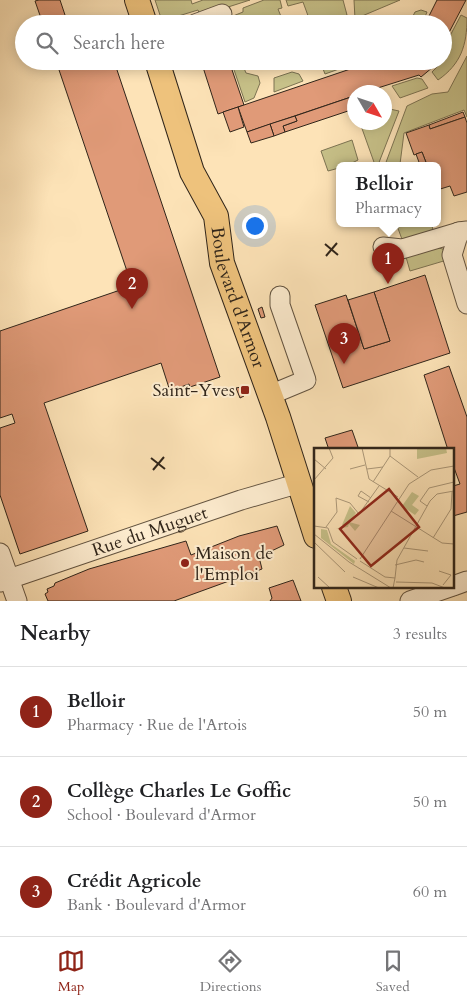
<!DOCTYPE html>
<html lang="en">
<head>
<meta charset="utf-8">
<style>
  :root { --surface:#fff; --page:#f2f2f2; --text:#202124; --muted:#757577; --line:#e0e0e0; --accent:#8f2418 }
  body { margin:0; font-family:Cardo,serif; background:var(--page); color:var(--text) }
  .compass { position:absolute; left:347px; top:85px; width:45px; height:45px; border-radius:50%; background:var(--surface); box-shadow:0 2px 12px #0003; rotate:129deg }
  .you { position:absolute; left:254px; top:225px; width:18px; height:18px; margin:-12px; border:4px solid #fff; border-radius:50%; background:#1a73e8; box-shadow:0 0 0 8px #1a73e833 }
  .badge { display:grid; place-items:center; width:32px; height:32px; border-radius:50%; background:var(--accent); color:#fff; font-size:16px; font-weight:700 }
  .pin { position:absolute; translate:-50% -41px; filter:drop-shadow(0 1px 2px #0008) }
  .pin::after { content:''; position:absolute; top:26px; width:18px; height:15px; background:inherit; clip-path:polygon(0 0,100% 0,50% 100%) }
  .popup { position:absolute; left:336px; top:162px; width:105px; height:65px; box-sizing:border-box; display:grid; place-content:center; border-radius:8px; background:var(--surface); filter:drop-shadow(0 1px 4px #0005); font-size:16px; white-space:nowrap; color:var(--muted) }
  .popup b { font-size:19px; color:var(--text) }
  .popup::after { content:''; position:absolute; left:50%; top:100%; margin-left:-10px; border:10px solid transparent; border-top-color:var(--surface) }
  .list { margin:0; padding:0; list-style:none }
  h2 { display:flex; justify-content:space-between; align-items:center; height:65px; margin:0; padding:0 20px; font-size:21px }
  h2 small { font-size:16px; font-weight:400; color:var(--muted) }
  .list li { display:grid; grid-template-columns:32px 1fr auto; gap:15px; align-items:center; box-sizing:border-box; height:90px; padding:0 20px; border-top:1px solid var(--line) }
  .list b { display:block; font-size:19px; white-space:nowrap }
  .list p { margin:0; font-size:16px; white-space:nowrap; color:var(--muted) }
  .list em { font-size:16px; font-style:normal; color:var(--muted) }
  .icon { flex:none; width:28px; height:28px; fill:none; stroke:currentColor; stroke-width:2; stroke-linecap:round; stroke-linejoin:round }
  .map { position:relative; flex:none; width:467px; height:601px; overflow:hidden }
  .search { position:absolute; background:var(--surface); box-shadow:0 2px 12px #0003; left:15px; right:15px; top:15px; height:55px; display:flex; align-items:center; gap:12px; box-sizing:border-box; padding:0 18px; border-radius:28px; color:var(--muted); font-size:19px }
  .sheet { height:335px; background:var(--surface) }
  nav { display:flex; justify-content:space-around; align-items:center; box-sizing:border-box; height:70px; border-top:1px solid var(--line); background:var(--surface); font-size:14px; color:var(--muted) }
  nav a { display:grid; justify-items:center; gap:2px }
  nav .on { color:var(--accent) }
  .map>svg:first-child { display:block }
  .green { fill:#c7c189; stroke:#7c7352 }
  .building { fill:#e09a78; stroke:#30251a }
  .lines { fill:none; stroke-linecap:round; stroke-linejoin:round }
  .minor-casing { stroke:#635441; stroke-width:21 }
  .major-casing { stroke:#30251a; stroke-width:26 }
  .minor { stroke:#feedd0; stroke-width:19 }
  .major { stroke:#eec27c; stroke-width:24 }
  .ticks { fill:none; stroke:#30251a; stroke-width:2 }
  .poi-dot { fill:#8f2418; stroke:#feedd0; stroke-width:2 }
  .labels { text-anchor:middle; stroke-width:4; stroke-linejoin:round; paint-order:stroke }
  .street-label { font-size:18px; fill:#30251a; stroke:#feedd0 }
  .poi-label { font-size:18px; fill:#30251a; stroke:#feedd0; text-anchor:end }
  .inset-road { fill:none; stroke:#ab9778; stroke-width:1 }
  .view { fill:#8f2418; fill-opacity:0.15; stroke:#8f2418; stroke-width:2.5 }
  .inset-edge { fill:none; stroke:#30251a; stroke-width:2.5 }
</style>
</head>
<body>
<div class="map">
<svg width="467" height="601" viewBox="0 0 467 601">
  <rect width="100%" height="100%" fill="#fde3b7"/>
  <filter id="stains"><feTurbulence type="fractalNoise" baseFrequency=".004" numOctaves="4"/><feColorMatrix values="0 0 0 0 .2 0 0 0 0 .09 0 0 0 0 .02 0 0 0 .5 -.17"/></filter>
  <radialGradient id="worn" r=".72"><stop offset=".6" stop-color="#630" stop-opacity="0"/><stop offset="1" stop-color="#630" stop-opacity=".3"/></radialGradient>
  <!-- green -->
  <g class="green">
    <polygon points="155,0 191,0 192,4 203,0 250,0 200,16 198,10 162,21"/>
    <polygon points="264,0 280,0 282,8 278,9 284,24 231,24 228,18 243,12 243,8"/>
    <polygon points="286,0 343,0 347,15 321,24 311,24 303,2 288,6"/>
    <polygon points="354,0 400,0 355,19"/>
    <polygon points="421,10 427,12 422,24 409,24 415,12"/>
    <path d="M461 15 467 18C467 45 461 64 438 80L432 72 443 61V49Z"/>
    <polygon points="467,56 467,117 464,110 404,133 400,164 385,165 407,106 432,94 448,92"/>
    <polygon points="231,61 241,61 246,73 258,76 260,83 254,98 245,102"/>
    <polygon points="320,61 352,61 353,64 325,74"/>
    <polygon points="292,72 299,74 303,81 274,92 274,78"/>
    <polygon points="417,78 422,79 428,88 400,98 392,86"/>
    <polygon points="385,108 399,111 378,165 375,165 360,123 384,122"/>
    <polygon points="352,140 358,160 348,165 339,165 339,168 328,171 321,151"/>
    <polygon points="396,223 431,223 434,233 403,242"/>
    <polygon points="433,247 443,249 447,260 410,271 406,257"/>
  </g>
  <!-- building -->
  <g class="building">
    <polygon points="39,0 60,0 68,24 43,24 35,1"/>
    <polygon points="437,0 466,0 443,44 443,24 425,24"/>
    <polygon points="56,61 114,61 220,377 190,387 189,384 170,391 161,363 44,403 88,531 20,554 0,495 0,428 15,423 12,414 0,418 0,331 132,286"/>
    <polygon points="201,61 229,61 244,105 218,114"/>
    <polygon points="374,61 439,62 421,77 419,75 365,92 354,92 354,96 247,132 238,107"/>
    <polygon points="354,96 354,109 285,132 283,126 297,121 295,116"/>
    <polygon points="238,107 244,127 230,132 223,112"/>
    <polygon points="463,112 465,117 430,129 429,125"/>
    <polygon points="295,116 297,121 283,126 285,132 274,136 270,124"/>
    <polygon points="465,117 467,123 467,192 454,196 450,186 437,190 437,165 427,165 422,152 414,155 406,133 429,125 430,129"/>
    <polygon points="270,124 274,136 251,143 247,132"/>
    <polygon points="422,152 427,165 420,165 416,154"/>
    <polygon points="425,275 450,353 343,388 315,305 346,295 364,349 390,341 374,292"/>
    <polygon points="374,292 390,341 364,349 348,300"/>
    <polygon points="262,307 265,317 261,318 258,309"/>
    <polygon points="449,366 467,417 467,512 453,516 453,486 460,484 453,465 453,450 448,450 424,375"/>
    <polygon points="241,387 244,396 240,398 236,388"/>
    <polygon points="352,430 359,450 329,450 325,438"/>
    <polygon points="277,526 284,545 259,557 262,569 174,601 48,601 45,594 48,592 47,589 54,586 55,583 89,569 186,541 191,555 239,536"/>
    <polygon points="293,580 301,601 270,601 272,598 269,588"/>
  </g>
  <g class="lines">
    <defs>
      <g id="minor">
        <polyline points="195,24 222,14"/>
        <polyline points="467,231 459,232 452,255 467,304"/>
        <polyline points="383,247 402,249 459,232"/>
        <polyline points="270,395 306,380 280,305 280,296"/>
        <polyline points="0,553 17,601"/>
        <path id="s1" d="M0 582 241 500 300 483"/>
        <polyline points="453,586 467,581"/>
        <polyline points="410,601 450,587"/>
      </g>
      <g id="major">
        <polyline points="137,0 145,24"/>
        <path id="s2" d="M157 61 192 172 216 216 222 263 278 417 316 536"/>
        <polyline points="334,587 339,601"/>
      </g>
    </defs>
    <!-- minor casing -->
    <use href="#minor" class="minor-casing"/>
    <!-- major casing -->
    <use href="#major" class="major-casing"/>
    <!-- minor -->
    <use href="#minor" class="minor"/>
    <!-- major -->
    <use href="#major" class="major"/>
  </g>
  <!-- ticks -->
  <path class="ticks" d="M325 244 338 255M326 256 337 243M151 458 165 469M153 470 164 457"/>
  <!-- markers -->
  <g class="poi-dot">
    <rect x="240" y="385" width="10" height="10" rx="2.5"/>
    <circle cx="185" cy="563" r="5"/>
  </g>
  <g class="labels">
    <!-- street labels -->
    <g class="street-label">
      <text dy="6" stroke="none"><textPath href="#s2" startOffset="251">Boulevard d'Armor</textPath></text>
      <text dy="6" stroke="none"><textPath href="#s1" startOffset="158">Rue du Muguet</textPath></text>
    </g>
    <!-- poi labels -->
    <g class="poi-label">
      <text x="235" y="396">Saint-Yves</text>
      <text x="195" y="559" text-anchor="start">Maison de<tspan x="195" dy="21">l'Emploi</tspan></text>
    </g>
  </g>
  <!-- overview -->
  <g transform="translate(314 448)">
    <rect width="140" height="140" fill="#fde3b7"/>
    <path d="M103 0H132L133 5 103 11ZM98 44 105 48 98 57 105 62 101 67 88 58ZM36 58 42 65 35 74 46 77 41 83 35 76 34 79 22 81 32 77H28ZM7 81 13 82 17 96 41 113 40 116 7 90Z" fill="#c7c189"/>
    <path class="inset-road" d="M48 0 55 31 84 49M76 8 104 29M0 11 12 21M36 21 51 17M53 21 69 19M0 32 19 10 15 0M59 34 76 8V0M55 54 44 48 47 43 57 50M113 58 106 53 115 40 140 34M77 63 128 95 140 96M0 78 14 80 19 94 43 111M12 79 23 64 22 50 36 55 45 66 65 38M0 86 35 114 77 140M119 90 137 61 138 44M0 94 31 124M90 100 114 103M46 111 95 36 117 22 140 18M46 113 71 129 81 130 79 140M81 117 102 112 110 114M125 123 137 127 129 137M4 129 16 140M39 129 65 140M81 130 83 112 116 53 123 46 140 43M82 134 118 135 131 140"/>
    <path class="view" d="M75 41 105 79 57 118 26 81Z"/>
    <rect width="140" height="140" class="inset-edge"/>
  </g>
  <rect width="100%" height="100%" filter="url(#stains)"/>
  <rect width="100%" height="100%" fill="url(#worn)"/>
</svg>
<svg class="compass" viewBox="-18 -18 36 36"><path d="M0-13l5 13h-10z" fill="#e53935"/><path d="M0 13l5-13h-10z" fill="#757577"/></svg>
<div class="you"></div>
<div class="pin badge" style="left:388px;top:284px">1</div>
<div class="popup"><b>Belloir</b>Pharmacy</div>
<div class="pin badge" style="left:132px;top:309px">2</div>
<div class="pin badge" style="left:344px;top:364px">3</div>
<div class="search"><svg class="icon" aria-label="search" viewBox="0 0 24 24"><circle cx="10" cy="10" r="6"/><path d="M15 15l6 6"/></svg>Search here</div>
</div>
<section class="sheet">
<h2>Nearby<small>3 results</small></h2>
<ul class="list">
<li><span class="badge">1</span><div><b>Belloir</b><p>Pharmacy · Rue de l'Artois</p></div><em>50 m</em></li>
<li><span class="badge">2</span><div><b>Collège Charles Le Goffic</b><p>School · Boulevard d'Armor</p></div><em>50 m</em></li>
<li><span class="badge">3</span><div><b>Crédit Agricole</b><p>Bank · Boulevard d'Armor</p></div><em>60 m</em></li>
</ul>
</section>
<nav>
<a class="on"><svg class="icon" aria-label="map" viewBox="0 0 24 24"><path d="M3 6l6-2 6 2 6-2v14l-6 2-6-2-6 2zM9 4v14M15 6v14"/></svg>Map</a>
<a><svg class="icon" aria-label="directions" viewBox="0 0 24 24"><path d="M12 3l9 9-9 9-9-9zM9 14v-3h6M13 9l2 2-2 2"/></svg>Directions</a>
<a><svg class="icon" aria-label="saved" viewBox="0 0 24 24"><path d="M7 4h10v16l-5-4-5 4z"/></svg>Saved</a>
</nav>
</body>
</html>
